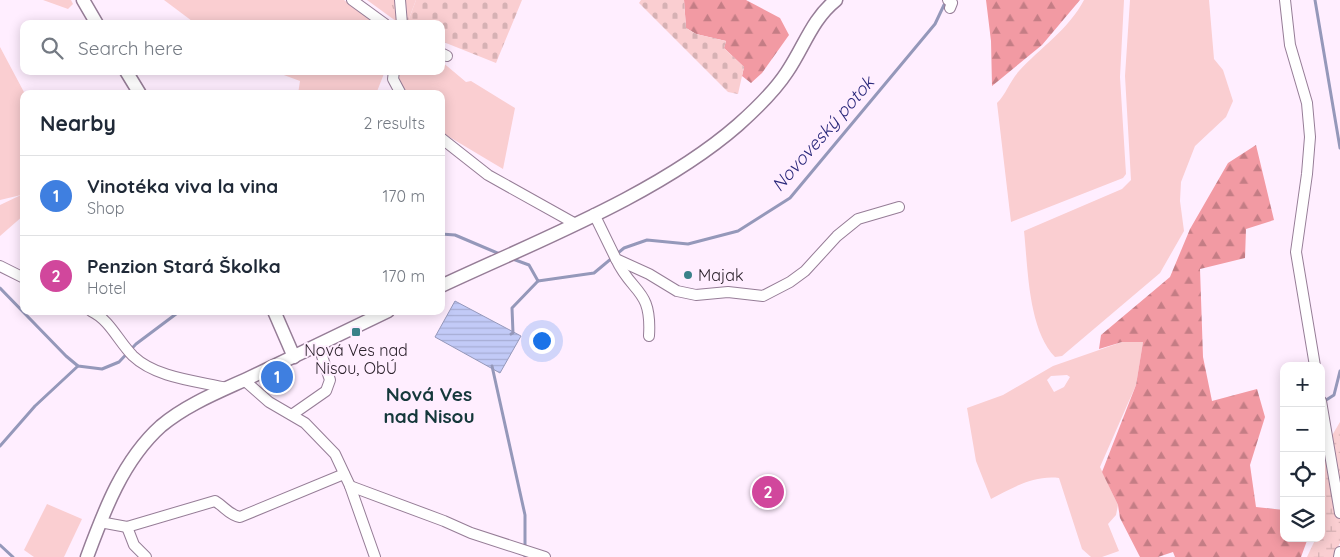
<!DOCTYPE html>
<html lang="en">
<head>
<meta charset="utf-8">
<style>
  :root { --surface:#fff; --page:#f2f2f3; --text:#1f2937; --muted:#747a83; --line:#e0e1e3; --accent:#3a8189 }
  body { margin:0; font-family:Quicksand,sans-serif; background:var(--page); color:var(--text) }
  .controls { position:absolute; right:15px; bottom:15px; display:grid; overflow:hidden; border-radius:10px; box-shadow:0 2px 12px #0003 }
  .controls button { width:45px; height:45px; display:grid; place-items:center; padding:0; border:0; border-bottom:1px solid var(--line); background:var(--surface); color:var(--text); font:25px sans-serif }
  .you { position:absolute; left:541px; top:340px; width:18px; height:18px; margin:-12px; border:4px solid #fff; border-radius:50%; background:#1a73e8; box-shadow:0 0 0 8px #1a73e833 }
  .badge { display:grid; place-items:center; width:32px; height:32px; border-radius:50%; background:var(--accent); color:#fff; font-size:16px; font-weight:700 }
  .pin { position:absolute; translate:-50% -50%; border:2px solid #fff; box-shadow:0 1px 5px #0006 }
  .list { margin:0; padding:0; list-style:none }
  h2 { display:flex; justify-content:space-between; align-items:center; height:65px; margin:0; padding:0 20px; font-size:21px }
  h2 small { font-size:16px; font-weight:400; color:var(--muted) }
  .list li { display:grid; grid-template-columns:32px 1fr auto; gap:15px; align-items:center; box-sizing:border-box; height:80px; padding:0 20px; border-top:1px solid var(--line) }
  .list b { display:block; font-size:19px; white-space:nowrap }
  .list p { margin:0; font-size:16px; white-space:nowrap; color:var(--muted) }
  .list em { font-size:16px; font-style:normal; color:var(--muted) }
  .icon { flex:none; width:28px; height:28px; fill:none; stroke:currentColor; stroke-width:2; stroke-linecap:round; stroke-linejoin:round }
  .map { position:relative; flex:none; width:1340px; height:557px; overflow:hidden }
  .search { position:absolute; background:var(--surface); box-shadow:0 2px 12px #0003; left:20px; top:20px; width:425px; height:55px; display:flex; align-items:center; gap:12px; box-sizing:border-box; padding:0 18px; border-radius:10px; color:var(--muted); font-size:19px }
  .panel { position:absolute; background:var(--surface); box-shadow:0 2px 12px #0003; left:20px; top:90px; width:425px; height:225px; border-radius:10px }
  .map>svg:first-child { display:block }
  .green { fill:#faced1; fill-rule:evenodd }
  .forest { fill:url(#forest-firs) }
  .wetland { fill:url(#wetland-marsh) }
  .cemetery { fill:url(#cemetery-stones) }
  .park { fill:url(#park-tufts) }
  .water { fill:url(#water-rules); stroke:#9598ba }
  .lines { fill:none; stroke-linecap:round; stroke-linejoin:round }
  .stream { stroke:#9598ba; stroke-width:3 }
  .minor-casing { stroke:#967d97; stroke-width:12 }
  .tertiary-casing { stroke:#967d97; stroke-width:15 }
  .minor { stroke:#fff; stroke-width:10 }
  .tertiary { stroke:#fff; stroke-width:12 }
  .poi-dot { fill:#3a8189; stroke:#fef; stroke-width:2 }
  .labels { text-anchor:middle; stroke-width:4; stroke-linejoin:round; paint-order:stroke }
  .poi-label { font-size:16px; fill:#2c222c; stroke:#fef; text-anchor:start }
  .water-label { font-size:18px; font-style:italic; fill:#2a287b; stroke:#fef }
  .quarter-label { font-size:19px; font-weight:bold; fill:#15383b; stroke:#fef }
</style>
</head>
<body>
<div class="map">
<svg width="1340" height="557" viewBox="0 0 1340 557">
  <defs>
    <pattern id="forest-firs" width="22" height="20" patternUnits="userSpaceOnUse" patternTransform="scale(1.25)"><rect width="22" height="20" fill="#f29aa3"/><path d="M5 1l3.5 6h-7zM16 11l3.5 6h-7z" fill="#c47d85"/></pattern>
    <pattern id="wetland-marsh" width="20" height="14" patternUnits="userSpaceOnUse" patternTransform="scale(1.25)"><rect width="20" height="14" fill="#faced1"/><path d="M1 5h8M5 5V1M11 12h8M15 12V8" fill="none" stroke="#d6b1b4"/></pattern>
    <pattern id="cemetery-stones" width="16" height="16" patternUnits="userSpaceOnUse" patternTransform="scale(1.25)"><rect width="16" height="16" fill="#faced1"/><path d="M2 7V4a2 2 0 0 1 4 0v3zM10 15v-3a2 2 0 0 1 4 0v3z" fill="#d6b1b4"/></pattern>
    <pattern id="park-tufts" width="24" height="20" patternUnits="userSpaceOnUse" patternTransform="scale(1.25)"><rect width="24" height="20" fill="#faced1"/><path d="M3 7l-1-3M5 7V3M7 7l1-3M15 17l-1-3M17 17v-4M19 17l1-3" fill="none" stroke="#d6b1b4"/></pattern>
    <pattern id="water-rules" width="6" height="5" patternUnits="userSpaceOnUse" patternTransform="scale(1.25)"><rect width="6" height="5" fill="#c2caf7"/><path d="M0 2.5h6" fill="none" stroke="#a7add4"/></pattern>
  </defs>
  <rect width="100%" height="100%" fill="#fef"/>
  <!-- green -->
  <g class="green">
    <polygon points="43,0 71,0 73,4 68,9"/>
    <polygon points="164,0 344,0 375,24 196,24"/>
    <path d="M1084 0H1124L1120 77 1126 174 1123 178 1011 222 997 103C1006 94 1010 81 1019 71 1040 48 1069 29 1084 0Z"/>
    <path d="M1130 0H1209L1214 59 1223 70 1233 101 1226 117 1195 146 1181 182 1180 201 1184 231 1160 273 1062 356 1055 357C1028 329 1028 268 1024 231L1122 189 1131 180 1125 76Z"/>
    <polygon points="0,47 25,94 24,215 0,236 0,205 21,195 0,200"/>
    <polygon points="441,61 466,82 471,81 515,108 503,169 441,132 441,94 409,94 400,83 397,71 441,71"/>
    <polygon points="273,71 385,71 376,94 298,94 300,81"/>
    <path d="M1122 342H1143L1136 385 1100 467 1118 505 1116 515 1108 524 1119 551 1102 557H1091L1082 549 1059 478C1034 475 1012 488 991 499L976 461 967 408 1003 395 1053 366ZM1067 375 1070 377 1064 387 1054 392 1047 380 1051 376Z"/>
    <polygon points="47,504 82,519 64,557 34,557 24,550"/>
  </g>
  <!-- forest -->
  <g class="forest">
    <polygon points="684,0 746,0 780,18 789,35 762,73 751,83 742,76 744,67 724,48 726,41 696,34 686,28"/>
    <polygon points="986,0 1080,0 1042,45 992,86 991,41"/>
    <polygon points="1256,145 1274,220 1246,229 1245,258 1200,269 1203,357 1212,401 1257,389 1265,417 1250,465 1256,507 1284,510 1284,538 1308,538 1301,557 1175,557 1173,552 1158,557 1140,557 1120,518 1118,505 1102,472 1136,385 1143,342 1122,342 1099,349 1101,335 1170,277 1190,229 1228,163"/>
  </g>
  <!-- wetland -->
  <polygon class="wetland" points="1340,422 1340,543 1333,557 1307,557 1316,538 1321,538 1321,454"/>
  <!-- cemetery -->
  <g class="cemetery">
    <polygon points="416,0 522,0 496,63 441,41 441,24 407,24"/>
    <polygon points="641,0 684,0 686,28 696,34 726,41 724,48 744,67 738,94 728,92 639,3"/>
  </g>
  <!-- park -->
  <polygon class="park" points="367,0 416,0 407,24 400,24"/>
  <!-- water -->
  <polygon class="water" points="455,301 521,336 500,373 435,337"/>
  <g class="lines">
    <!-- stream -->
    <g class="stream">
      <polyline points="1315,0 1340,148"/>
      <polyline points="441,234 455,235 502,255"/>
      <polyline points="510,258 529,265 538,281 594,273 624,248 647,240 688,244 738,231 790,198 935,24 944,5 948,2"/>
      <polyline points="0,288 66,356 78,366 102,369 119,362 136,344 180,311"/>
      <polyline points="511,334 513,333 512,308 538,281"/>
      <polyline points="492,366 525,515 525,557"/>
      <polyline points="1323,402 1334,395 1340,371"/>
      <polyline points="0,446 35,406 78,366"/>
      <polyline points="0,545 13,557"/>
    </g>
    <defs>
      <g id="minor">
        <polyline points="352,0 385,24"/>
        <polyline points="400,0 402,24"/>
        <polyline points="948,0 952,3 950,8"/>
        <polyline points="1285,0 1290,45 1307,103 1310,137 1307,174 1296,252 1315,366"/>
        <polyline points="441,53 447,56"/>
        <polyline points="394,71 393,79 401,94"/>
        <polyline points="441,138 488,175 574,223"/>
        <polyline points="594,214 616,259 649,274 677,291 696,295 728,292 763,296 790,282 805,271 837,236 858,219 899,207"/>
        <path d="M616 259C632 294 652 288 649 336"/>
        <polyline points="0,266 24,278"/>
        <path d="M91 311C110 320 118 341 133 356 156 378 197 381 227 388"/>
        <polyline points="244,380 269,402 305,423 335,454 350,486 375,557"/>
        <polyline points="1321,401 1340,513"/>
        <polyline points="293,414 326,391 330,380 318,344"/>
        <polyline points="350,486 444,521 471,533 545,557"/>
        <path d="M100 522 127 527 215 501C225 507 229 515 240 517L344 474"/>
        <polyline points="127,527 134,545 146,557"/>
        <polyline points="1339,557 1340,552"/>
      </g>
      <g id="tertiary">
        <polyline points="83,0 97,24"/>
        <polyline points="126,71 140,94"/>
        <path d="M441 286C537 241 659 194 738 125 756 109 774 92 787 72 804 47 812 19 836 0"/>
        <polyline points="274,311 294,357"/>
        <path d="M87 557C104 511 123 460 161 426 187 404 221 391 251 377 297 355 342 333 388 311"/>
      </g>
    </defs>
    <!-- minor casing -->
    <use href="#minor" class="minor-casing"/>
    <!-- tertiary casing -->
    <use href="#tertiary" class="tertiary-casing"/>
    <!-- minor -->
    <use href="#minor" class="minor"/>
    <!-- tertiary -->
    <use href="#tertiary" class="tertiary"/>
  </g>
  <!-- markers -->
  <g class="poi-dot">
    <circle cx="688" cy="275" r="5"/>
    <rect x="351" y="327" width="10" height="10" rx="2.5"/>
  </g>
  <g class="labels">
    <!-- poi labels -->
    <g class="poi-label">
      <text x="698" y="281">Majak</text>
      <text x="356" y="356" text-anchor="middle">Nová Ves nad<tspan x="356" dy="18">Nisou, ObÚ</tspan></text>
    </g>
    <!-- water labels -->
    <g class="water-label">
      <text transform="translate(823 134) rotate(-49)" y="6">Novoveský potok</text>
    </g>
    <!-- quarter labels -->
    <g class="quarter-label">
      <text x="429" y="401">Nová Ves<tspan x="429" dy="22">nad Nisou</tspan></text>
    </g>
  </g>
</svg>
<div class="controls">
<button>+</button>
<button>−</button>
<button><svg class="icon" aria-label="locate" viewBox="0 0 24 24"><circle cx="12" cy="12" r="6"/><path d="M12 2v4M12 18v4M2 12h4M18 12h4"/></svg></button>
<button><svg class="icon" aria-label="layers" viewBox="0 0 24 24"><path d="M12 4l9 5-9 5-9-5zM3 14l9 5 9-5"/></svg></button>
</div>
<div class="you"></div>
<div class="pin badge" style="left:277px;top:377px;background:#3f7fe0">1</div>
<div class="pin badge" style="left:768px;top:492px;background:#d1479c">2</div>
<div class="search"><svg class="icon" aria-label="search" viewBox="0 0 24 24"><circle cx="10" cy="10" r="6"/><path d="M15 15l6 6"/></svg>Search here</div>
<section class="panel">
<h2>Nearby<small>2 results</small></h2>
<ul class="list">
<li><span class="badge" style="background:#3f7fe0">1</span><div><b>Vinotéka viva la vina</b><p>Shop</p></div><em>170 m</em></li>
<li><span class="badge" style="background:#d1479c">2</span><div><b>Penzion Stará Školka</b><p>Hotel</p></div><em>170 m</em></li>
</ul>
</section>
</div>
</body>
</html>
